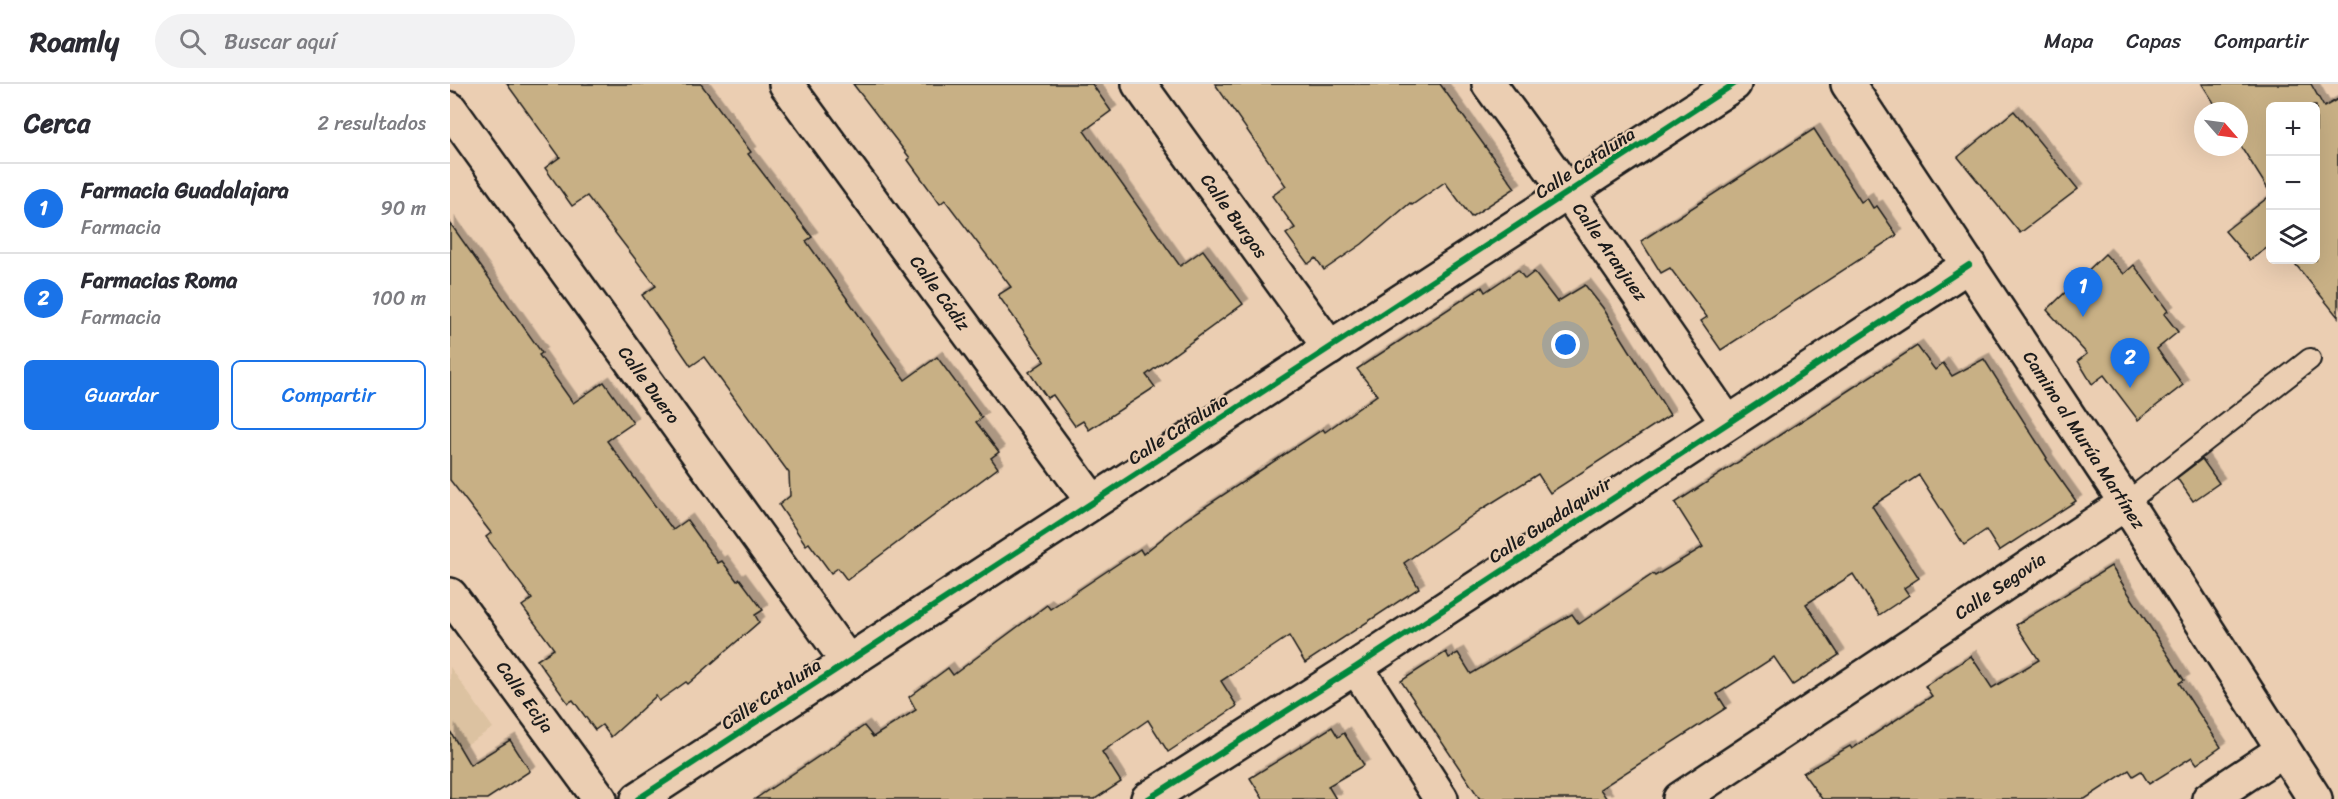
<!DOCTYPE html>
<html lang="es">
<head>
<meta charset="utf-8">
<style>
  :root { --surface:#fff; --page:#f2f2f3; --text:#2b2b33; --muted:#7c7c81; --line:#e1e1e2; --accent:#1a73e8 }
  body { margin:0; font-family:Sriracha,sans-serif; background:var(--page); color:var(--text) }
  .controls { position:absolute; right:18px; top:18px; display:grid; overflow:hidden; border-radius:9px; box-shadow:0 6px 24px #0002 }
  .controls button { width:54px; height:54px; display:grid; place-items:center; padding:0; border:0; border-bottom:2px solid var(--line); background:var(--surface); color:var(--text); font:30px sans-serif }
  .compass { position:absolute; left:1744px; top:18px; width:54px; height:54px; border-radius:50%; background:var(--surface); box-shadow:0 6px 24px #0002; rotate:118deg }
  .you { position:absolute; left:1116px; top:261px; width:21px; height:21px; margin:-15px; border:4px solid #fff; border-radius:50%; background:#1a73e8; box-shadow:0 0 0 9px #1a73e833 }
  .badge { display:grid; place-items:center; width:39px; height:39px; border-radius:50%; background:var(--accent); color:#fff; font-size:20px; font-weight:700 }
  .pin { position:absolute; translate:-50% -50px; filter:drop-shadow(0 2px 3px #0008) }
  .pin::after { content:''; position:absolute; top:32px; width:21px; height:18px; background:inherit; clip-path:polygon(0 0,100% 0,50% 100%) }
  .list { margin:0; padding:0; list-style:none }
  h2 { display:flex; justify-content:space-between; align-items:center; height:78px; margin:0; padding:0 24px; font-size:26px }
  h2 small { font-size:20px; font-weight:400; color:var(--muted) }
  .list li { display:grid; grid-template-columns:39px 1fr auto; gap:18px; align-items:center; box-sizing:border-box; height:90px; padding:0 24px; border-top:2px solid var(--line) }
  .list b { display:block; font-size:22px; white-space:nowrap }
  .list p { margin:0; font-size:20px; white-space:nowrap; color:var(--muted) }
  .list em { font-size:20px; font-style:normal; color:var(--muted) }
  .actions { display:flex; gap:12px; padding:18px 24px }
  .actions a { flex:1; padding:14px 0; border:2px solid var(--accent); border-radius:9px; text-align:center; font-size:21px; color:var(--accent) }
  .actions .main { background:var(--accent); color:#fff }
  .icon { flex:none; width:33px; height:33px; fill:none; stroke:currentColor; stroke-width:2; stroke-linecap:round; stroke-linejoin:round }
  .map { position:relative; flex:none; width:1888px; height:715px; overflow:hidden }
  header { display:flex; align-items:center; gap:36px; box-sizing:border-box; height:84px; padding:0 30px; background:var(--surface); border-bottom:2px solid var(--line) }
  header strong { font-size:28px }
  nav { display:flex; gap:33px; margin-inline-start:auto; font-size:21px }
  .search { width:420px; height:54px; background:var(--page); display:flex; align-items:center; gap:15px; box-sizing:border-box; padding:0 21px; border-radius:33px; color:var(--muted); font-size:22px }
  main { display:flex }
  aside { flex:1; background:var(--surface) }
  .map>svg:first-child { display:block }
  .built { fill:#dcc2a1 }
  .building { fill:#c8b085; stroke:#1c1c1c; stroke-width:1.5; filter:url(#shadow) }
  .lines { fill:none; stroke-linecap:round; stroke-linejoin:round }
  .service-casing { stroke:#1c1c1c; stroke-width:24 }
  .minor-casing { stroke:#1c1c1c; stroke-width:38 }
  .tertiary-casing { stroke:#1c1c1c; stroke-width:38 }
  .service { stroke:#ebceb2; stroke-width:20 }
  .minor { stroke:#ebceb2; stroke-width:33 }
  .tertiary { stroke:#ebceb2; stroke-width:33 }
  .cycleway-casing { stroke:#ebceb2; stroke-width:10 }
  .cycleway { stroke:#00873e; stroke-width:6 }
  .labels { text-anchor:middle; stroke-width:4.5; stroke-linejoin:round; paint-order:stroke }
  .street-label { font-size:18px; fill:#1c1c1c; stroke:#ebceb2 }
</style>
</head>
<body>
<header>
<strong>Roamly</strong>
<div class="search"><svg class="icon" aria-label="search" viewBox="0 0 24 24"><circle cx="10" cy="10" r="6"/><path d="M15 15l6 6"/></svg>Buscar aquí</div>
<nav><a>Mapa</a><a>Capas</a><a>Compartir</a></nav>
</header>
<main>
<aside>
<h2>Cerca<small>2 resultados</small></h2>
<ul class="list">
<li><span class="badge">1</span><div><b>Farmacia Guadalajara</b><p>Farmacia</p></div><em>90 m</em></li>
<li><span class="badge">2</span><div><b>Farmacias Roma</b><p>Farmacia</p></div><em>100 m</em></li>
</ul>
<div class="actions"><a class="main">Guardar</a><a>Compartir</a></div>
</aside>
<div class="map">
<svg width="1888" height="715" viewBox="0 0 1888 715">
  <defs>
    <filter id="shadow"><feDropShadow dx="5.5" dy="-5.5" stdDeviation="0" flood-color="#0004"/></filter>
  </defs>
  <rect width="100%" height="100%" fill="#ebceb2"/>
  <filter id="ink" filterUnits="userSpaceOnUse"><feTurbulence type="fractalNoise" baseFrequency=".0167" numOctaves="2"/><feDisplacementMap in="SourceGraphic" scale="12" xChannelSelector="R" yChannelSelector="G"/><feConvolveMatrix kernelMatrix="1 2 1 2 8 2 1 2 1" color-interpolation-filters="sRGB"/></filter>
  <g filter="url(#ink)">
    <!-- built -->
    <polygon class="built" points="0,583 43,644 0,671"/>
    <!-- building -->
    <g class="building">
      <polygon points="57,0 251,0 301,68 298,70 362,153 356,157 455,296 487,273 532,334 526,338 549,368 541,374 548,384 397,496 388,484 381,489 359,459 356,461 329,421 340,412 339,389 254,273 241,282 192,211 206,202 137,112 122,122 95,84 110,73"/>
      <polygon points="403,0 642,0 661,27 634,47 730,182 753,166 793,220 696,291 705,303 639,346 633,337 625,342 603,311 597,314 579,288 595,277 548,211 561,203 495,116 490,120 458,76 460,74"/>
      <polygon points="765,0 990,0 1065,104 1021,133 995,98 962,121 960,119 912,160 874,186 866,174 858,180 836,150 845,144 822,112 836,102"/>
      <polygon points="1752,0 1861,0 1874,23 1888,15 1888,233 1842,176 1866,176 1866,22 1821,22 1821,110 1789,59 1789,27 1769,27"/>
      <polygon points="1564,27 1628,105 1570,149 1508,73"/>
      <polygon points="1364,45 1411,118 1417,114 1423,124 1427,122 1447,151 1271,266 1251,237 1257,233 1220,184 1211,189 1191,157"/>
      <polygon points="1821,111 1821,161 1800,176 1775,147"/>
      <polygon points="0,139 92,269 89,271 123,319 154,298 183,339 157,357 223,446 237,436 268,479 272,477 287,497 290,495 313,526 305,531 309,538 238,600 236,598 209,617 206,612 161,653 152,641 145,646 123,616 118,619 87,576 104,565 72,522 82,515 36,453 41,449 0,396"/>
      <polygon points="1655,170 1674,190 1684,181 1718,227 1714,230 1728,248 1707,265 1733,301 1688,336 1654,291 1642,300 1628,277 1637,270 1597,226"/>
      <polygon points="1068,186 1075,195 1084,188 1107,218 1135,201 1153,224 1220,331 1100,409 1088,390 1032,425 954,479 969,504 855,579 839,552 815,568 771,597 787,622 718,668 698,636 652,668 671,698 645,715 305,715 414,642 423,653 466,626 459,613 498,584 503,591 597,521 600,525 690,465 693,470 735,436 873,345 875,348 927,311 907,285 1032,203 1035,208"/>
      <polygon points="1467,262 1485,286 1493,279 1502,292 1534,275 1597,374 1596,375 1626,417 1549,467 1536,446 1514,461 1469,391 1422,422 1469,494 1454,504 1459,511 1429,531 1403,490 1356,520 1389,571 1343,601 1324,573 1267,610 1276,624 1150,705 1157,715 1030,715 951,597 996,568 999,574 1008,569 1021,590 1122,530 1129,540 1203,490 1205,492 1253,463 1225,419"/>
      <polygon points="1752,375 1769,399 1743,417 1727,394"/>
      <polygon points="1661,482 1734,596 1729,599 1771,663 1747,680 1742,673 1699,700 1691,687 1683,692 1679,686 1635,715 1372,715 1353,689 1400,662 1402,665 1482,612 1475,602 1521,572 1542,604 1589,576 1566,541"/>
      <polygon points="882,643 888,653 894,649 914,681 878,702 886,715 813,715 800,694"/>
      <polygon points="0,647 20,681 60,656 80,687 37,715 0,715"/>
    </g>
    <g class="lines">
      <defs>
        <polyline id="service" points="1676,419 1860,275"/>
        <g id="minor">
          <polyline points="336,0 643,418"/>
          <polyline points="689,0 880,264"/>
          <polyline points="1039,0 1118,108 1277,338"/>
          <polyline points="0,25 398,578"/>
          <polyline points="0,511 150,715"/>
          <polyline points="906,583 991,715"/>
          <polyline points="188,715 1284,0"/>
          <polyline points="1230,715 1676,419"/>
          <polyline points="1759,715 1833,666"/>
        </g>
        <g id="tertiary">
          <polyline points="1398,0 1676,419 1865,715"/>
          <polyline points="698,715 906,583 1519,181"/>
        </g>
      </defs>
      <!-- service casing -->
      <use href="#service" class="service-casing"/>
      <!-- minor casing -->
      <use href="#minor" class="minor-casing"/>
      <!-- tertiary casing -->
      <use href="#tertiary" class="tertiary-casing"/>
      <!-- service -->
      <use href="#service" class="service"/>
      <!-- minor -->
      <use href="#minor" class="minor"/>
      <!-- tertiary -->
      <use href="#tertiary" class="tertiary"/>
      <defs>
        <g id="cycleway">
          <polyline points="188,715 1284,0"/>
          <polyline points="698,715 906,583 1519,181"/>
        </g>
      </defs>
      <!-- cycleway casing -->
      <use href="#cycleway" class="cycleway-casing"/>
      <!-- cycleway -->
      <use href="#cycleway" class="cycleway"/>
    </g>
  </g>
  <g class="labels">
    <!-- street labels -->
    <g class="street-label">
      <text transform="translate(1135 79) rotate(-33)" y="6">Calle Cataluña</text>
      <text transform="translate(784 132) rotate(54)" y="6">Calle Burgos</text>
      <text transform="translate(1160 168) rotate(55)" y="6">Calle Aranjuez</text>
      <text transform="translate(490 209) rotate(54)" y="6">Calle Cádiz</text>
      <text transform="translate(199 301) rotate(54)" y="6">Calle Duero</text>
      <text transform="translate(728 345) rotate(-33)" y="6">Calle Cataluña</text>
      <text transform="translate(1634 356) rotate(57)" y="6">Camino al Murúa Martínez</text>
      <text transform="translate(1100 436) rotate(-33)" y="6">Calle Guadalquivir</text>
      <text transform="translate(1550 502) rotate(-34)" y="6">Calle Segovia</text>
      <text transform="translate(321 610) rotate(-33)" y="6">Calle Cataluña</text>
      <text transform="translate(75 613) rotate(54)" y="6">Calle Ecija</text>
    </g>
  </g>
</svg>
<div class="controls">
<button>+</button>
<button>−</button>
<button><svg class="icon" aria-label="layers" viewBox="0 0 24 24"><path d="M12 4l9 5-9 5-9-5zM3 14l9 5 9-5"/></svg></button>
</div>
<svg class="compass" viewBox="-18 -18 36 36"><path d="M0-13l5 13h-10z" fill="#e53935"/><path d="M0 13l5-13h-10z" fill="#7c7c81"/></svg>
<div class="you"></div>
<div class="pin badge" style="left:1633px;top:233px">1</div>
<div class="pin badge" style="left:1680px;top:304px">2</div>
</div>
</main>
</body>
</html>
